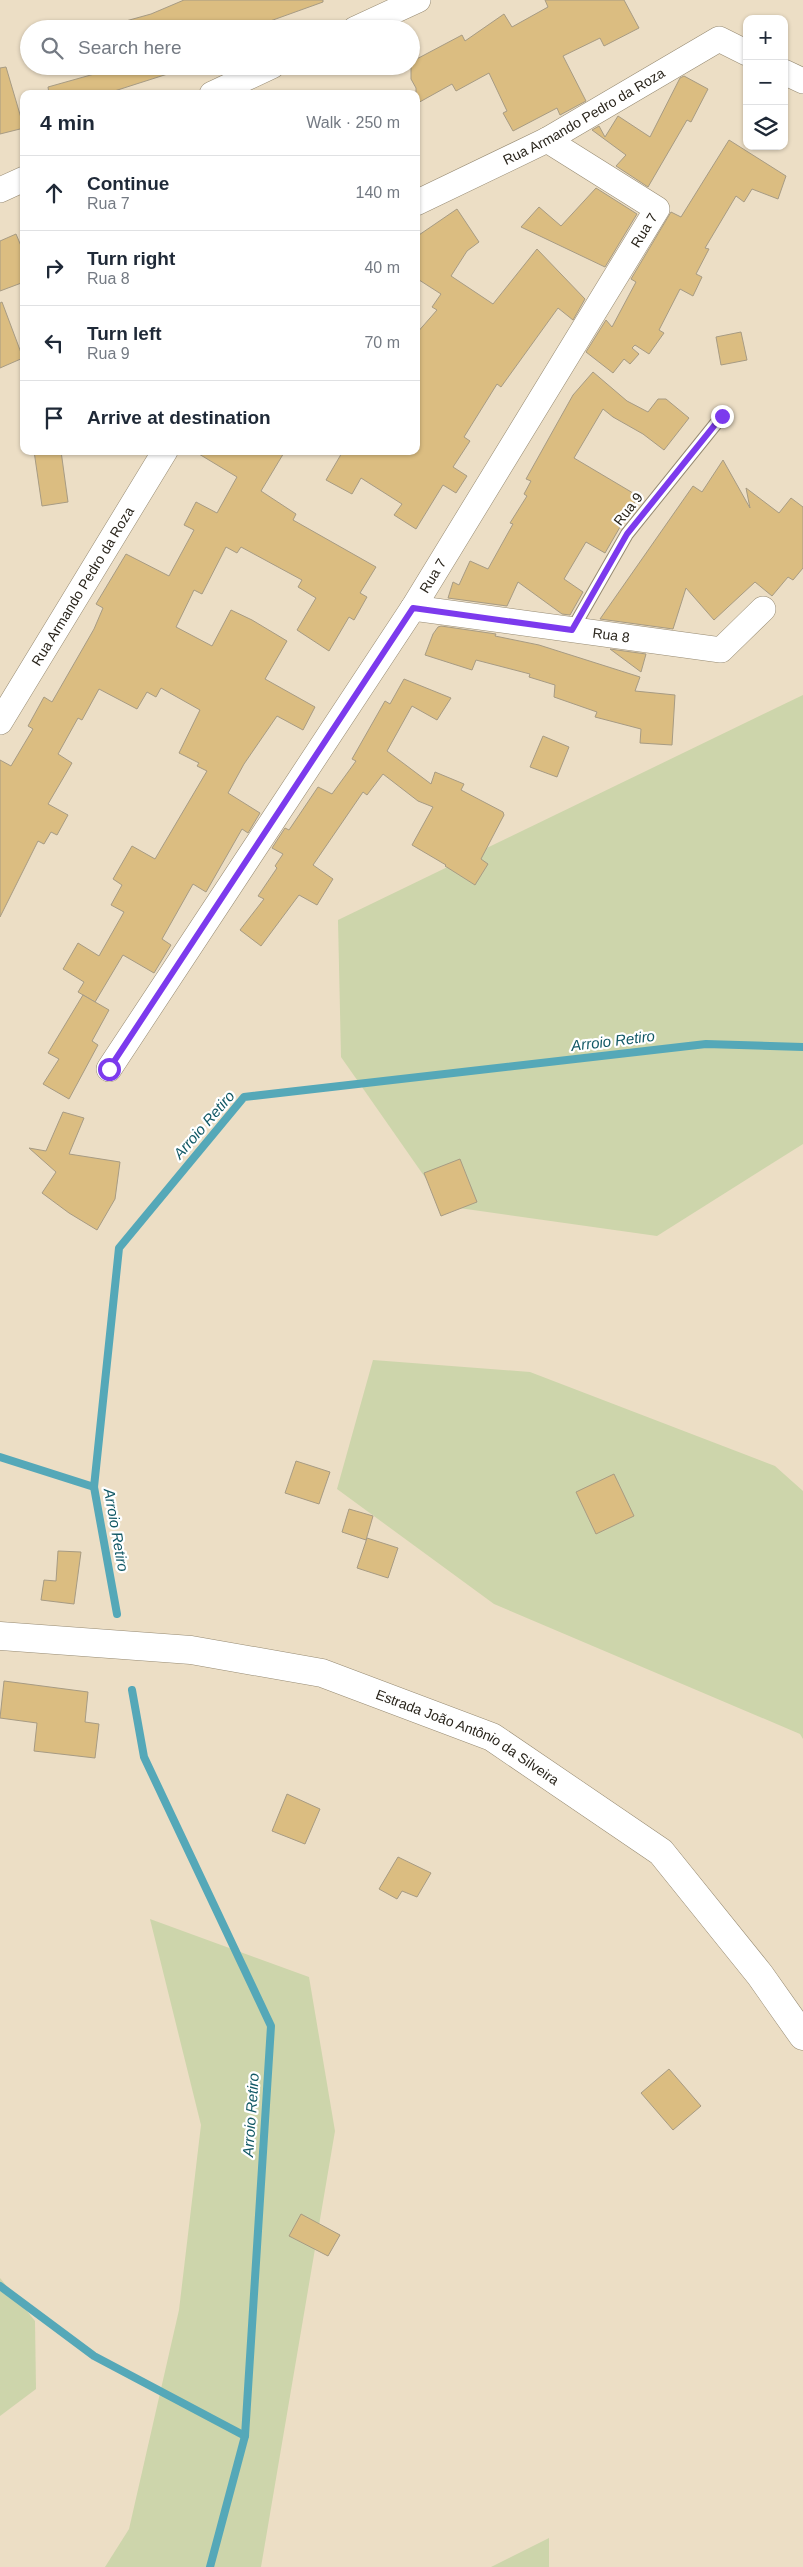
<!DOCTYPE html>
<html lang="en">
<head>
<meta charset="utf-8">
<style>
  :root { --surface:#fff; --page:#f6f6f7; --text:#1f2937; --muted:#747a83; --line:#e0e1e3 }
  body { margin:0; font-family:Helvetica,sans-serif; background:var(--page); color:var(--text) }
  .controls { position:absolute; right:15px; top:15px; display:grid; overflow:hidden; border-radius:10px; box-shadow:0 1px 4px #0004 }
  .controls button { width:45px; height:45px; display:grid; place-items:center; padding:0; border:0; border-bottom:1px solid var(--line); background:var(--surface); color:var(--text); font:25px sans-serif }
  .stop { position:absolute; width:15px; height:15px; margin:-11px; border:4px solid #7c3aed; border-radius:50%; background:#fff }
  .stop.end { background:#7c3aed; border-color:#fff; box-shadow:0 1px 5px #0008 }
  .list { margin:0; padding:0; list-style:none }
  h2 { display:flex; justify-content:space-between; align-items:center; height:65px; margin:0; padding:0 20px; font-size:21px }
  h2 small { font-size:16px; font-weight:400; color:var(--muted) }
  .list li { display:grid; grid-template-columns:32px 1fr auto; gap:15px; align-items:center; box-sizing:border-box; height:75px; padding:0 20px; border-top:1px solid var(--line) }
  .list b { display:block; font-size:19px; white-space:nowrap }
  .list p { margin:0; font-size:16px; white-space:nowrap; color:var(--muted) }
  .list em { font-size:16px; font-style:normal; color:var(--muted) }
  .icon { flex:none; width:28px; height:28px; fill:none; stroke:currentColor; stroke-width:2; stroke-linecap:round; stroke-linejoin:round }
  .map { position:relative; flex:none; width:803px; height:2567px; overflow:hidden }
  .search { position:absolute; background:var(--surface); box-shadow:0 1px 4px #0004; left:20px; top:20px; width:400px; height:55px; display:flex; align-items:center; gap:12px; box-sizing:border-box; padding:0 18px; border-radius:28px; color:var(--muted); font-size:19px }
  .panel { position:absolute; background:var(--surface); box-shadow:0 1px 4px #0004; left:20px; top:90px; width:400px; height:365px; border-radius:10px }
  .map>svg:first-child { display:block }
  .green { fill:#cdd5ab }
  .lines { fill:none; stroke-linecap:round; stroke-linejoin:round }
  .stream { stroke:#55a8b8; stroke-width:8 }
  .building { fill:#dbbd81; stroke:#a79b83 }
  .service-casing { stroke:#968a72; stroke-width:14 }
  .minor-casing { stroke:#968a72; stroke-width:26 }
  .secondary-casing { stroke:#968a72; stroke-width:29 }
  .service { stroke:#fff; stroke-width:12 }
  .minor { stroke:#fff; stroke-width:25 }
  .secondary { stroke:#fff; stroke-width:28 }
  .route { stroke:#7c3aed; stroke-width:6 }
  .labels { text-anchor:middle; stroke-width:4.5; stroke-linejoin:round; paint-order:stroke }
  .street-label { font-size:14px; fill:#29241b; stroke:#fff }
  .water-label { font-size:15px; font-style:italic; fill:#115865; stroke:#fff }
</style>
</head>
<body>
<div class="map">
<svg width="803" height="2567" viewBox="0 0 803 2567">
  <rect width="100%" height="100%" fill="#ecdec5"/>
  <!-- green -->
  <g class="green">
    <polygon points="803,695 803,1144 657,1236 445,1206 341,1057 338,920"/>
    <polygon points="373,1360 530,1372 775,1466 803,1491 803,1739 800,1734 494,1604 337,1489"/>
    <polygon points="150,1919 309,1977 335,2131 261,2567 105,2567 129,2529 179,2310 201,2125"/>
    <polygon points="0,2278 35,2321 36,2389 0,2416"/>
    <polygon points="549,2538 549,2567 491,2567"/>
  </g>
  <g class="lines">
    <!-- stream -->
    <g class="stream">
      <polyline points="0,1457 94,1487"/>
      <polyline points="117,1614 94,1487 119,1248 244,1097 706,1044 803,1047"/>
      <polyline points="132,1690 144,1757 271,2026 245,2436 210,2567"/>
      <polyline points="0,2286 94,2356 245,2436"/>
    </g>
  </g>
  <!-- building -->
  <g class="building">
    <polygon points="184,0 323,0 323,2 248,29 97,29 151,14"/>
    <polygon points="545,0 624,0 639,28 604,46 600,38 563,56 586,101 560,115 557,108 513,131 503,113 507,111 489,73 456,91 452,84 416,104 416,88 411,79 411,62 462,35 465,41 504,14 512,27 548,7"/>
    <polygon points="103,66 175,66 177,71 105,94 49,94 48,87 105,71"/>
    <polygon points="6,67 24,128 0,134 0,68"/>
    <polygon points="684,76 708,89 691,122 687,120 648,187 616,166 626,155 592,130 599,126 605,137 618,116 650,137 680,78"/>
    <polygon points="729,140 786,176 778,199 752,189 744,202 736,196 705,248 709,249 696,274 702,277 693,296 680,289 659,330 664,333 649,354 635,345 632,348 639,354 630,364 624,359 613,373 586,352 606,320 612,327 636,282 631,279 671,212 681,217"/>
    <polygon points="596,188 637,214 605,267 521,227 539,207 561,226"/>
    <polygon points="457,209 479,242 467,251 451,276 493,304 537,249 585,299 573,320 558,308 501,387 497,384 464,437 470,441 453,467 467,476 456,493 443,485 416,529 394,515 402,504 361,478 352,494 326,480 343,451 416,451 416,334 437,310 432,307 441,294 416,278 416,237"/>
    <polygon points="16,234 24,253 24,282 0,291 0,241"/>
    <polygon points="2,302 23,358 0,368 0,303"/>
    <polygon points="741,332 747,360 721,365 716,337"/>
    <polygon points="593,372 627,401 648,412 658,399 666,399 689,418 664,450 643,434 613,417 603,409 574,458 638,496 605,553 586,542 564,579 583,592 570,615 562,614 518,582 507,606 448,598 453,582 459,585 470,561 488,569 513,524 510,523 527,496 524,494 531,481 526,479 573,395"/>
    <polygon points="34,451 61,451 68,502 42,506"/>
    <polygon points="194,451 285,451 261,491 296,514 293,520 376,567 360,593 367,597 354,620 349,617 329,651 297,630 316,598 298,587 302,580 241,547 237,553 226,547 202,594 194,590 176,627 212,646 231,610 252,620 287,641 265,679 315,707 303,730 277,716 244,764 228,793 260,813 248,833 242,829 206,892 193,884 162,939 171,945 154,973 123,955 95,1002 78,992 84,982 63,969 78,943 99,956 124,912 111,905 122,885 113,879 132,846 155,859 207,771 197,766 199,763 179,753 200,710 161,688 156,697 147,692 137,709 99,689 82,720 78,718 58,754 72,763 48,804 68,815 57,835 51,832 44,844 38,841 0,917 0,760 11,766 33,729 28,726 44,697 52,702 94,629 103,608 96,604 126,554 169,576 194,530 184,525 196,502 217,513 237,477"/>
    <polygon points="723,460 750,508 746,488 779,513 791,498 803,507 803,568 793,580 788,577 772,596 755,582 714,620 686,588 673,629 600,619 693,486 702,492"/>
    <polygon points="441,626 496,634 495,636 539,645 640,677 635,691 675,695 672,745 640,743 641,729 595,717 597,712 554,697 555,685 529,677 530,674 476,660 472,670 425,655 433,634 438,627"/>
    <polygon points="610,649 646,654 641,672"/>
    <polygon points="404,679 451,698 437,720 412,706 387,751 431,784 435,772 464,784 461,790 503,812 504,815 481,859 488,864 475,885 445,866 446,865 412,845 433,807 418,801 383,774 367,795 363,792 313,865 333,879 317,905 299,895 261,946 240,930 264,899 258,896 277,868 275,866 283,854 272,848 285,828 289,830 318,787 332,794 356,761 352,759 385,701 390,704"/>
    <polygon points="543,736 569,747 557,777 530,767"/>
    <polygon points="83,995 109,1010 92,1041 98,1045 69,1099 43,1084 59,1059 48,1053"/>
    <polygon points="63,1112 84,1118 69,1154 120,1162 115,1199 97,1230 69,1213 42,1193 56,1172 29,1148 46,1151"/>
    <polygon points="460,1159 477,1202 441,1216 424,1173"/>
    <polygon points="296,1461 330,1472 319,1504 285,1493"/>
    <polygon points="614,1474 634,1516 596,1534 576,1492"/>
    <polygon points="349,1509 373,1516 366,1540 342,1532"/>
    <polygon points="367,1538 398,1548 388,1578 357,1568"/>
    <polygon points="58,1551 81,1552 74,1604 41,1600 44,1580 56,1581"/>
    <polygon points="4,1681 88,1692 85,1722 99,1724 95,1758 34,1751 37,1723 0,1718"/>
    <polygon points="287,1794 320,1809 305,1844 272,1831"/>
    <polygon points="398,1857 431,1873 417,1897 402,1891 397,1899 379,1889"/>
    <polygon points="669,2069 701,2106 673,2130 641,2093"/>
    <polygon points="301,2214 340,2235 328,2256 289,2236"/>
  </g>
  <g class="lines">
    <defs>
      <polyline id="service" points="572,630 627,534 722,416"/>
      <g id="minor">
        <polyline points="355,29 418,0"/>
        <polyline points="784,72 803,81"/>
        <polyline points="212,94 272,66"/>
        <polyline points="0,190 24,179"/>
        <path id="s1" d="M416 203 547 140 719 39 747 53"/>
        <path id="s2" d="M413 608 721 650 763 609"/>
        <path id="s3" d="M0 722 165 451"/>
        <path id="s4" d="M109 1069 413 608 657 209 547 140"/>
      </g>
      <g id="secondary">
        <path id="s5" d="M0 1636 191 1650 322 1673 492 1737 661 1852 760 1975 803 2036"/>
      </g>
    </defs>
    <!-- service casing -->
    <use href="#service" class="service-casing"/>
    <!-- minor casing -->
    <use href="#minor" class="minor-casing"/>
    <!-- secondary casing -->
    <use href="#secondary" class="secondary-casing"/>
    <!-- service -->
    <use href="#service" class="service"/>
    <!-- minor -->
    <use href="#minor" class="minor"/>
    <!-- secondary -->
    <use href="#secondary" class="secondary"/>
  </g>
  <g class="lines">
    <!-- route -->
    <polyline class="route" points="109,1069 413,608 572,630 627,534 722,416"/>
  </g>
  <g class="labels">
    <!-- street labels -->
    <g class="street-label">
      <text dy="5" stroke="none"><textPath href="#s1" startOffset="189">Rua Armando Pedro da Roza</textPath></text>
      <text dy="5" stroke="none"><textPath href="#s4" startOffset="995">Rua 7</textPath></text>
      <text transform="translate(628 509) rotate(-52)" y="5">Rua 9</text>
      <text dy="5" stroke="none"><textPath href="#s4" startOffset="590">Rua 7</textPath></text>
      <text dy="5" stroke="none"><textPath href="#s3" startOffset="159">Rua Armando Pedro da Roza</textPath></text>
      <text dy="5" stroke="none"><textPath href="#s2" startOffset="200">Rua 8</textPath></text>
      <text dy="5" stroke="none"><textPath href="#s5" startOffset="484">Estrada João Antônio da Silveira</textPath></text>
    </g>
    <!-- water labels -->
    <g class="water-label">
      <text transform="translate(613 1041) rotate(-7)" y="5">Arroio Retiro</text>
      <text transform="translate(204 1125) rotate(-49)" y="5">Arroio Retiro</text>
      <text transform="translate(116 1530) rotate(80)" y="5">Arroio Retiro</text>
      <text transform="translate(251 2115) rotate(-86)" y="5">Arroio Retiro</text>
    </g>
  </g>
</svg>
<div class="controls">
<button>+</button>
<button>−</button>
<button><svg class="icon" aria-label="layers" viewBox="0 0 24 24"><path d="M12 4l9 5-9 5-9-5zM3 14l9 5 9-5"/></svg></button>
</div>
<div class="stop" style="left:109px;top:1069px"></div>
<div class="stop end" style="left:722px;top:416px"></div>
<div class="search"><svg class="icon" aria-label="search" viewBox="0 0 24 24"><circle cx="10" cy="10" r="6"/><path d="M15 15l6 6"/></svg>Search here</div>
<section class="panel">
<h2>4 min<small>Walk · 250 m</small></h2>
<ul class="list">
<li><svg class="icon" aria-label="ahead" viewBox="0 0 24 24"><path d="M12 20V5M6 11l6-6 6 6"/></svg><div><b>Continue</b><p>Rua 7</p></div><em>140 m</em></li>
<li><svg class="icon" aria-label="right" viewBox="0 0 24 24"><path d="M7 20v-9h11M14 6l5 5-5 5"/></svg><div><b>Turn right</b><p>Rua 8</p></div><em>40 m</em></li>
<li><svg class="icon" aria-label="left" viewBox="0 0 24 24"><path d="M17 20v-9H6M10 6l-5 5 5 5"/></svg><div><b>Turn left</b><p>Rua 9</p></div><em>70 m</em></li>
<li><svg class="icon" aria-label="arrive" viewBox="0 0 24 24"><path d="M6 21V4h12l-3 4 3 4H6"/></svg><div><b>Arrive at destination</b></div></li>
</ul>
</section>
</div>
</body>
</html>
